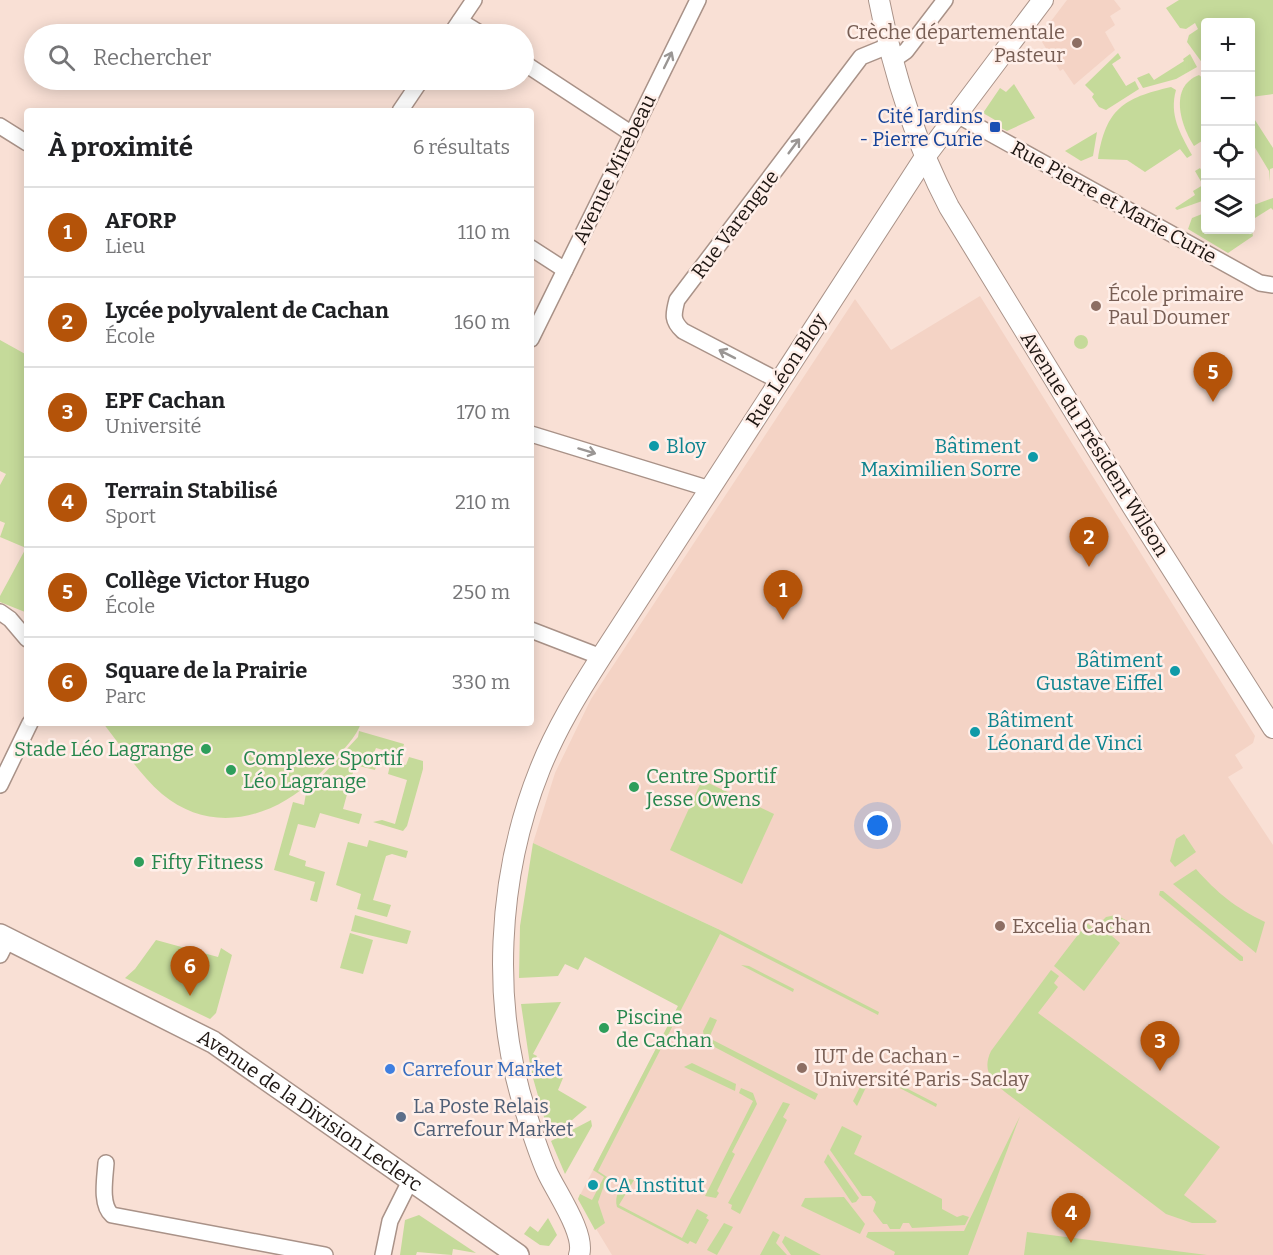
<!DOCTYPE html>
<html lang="fr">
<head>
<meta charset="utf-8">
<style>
  :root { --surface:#fff; --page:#f6f6f6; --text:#202124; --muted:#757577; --line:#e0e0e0; --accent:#b45309 }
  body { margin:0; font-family:Bitter,serif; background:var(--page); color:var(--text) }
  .controls { position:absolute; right:18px; top:18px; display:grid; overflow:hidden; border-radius:6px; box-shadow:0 3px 15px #0003 }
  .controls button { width:54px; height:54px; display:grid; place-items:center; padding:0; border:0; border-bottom:2px solid var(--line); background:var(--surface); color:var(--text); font:30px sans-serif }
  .you { position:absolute; left:878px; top:826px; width:21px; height:21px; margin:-15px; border:4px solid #fff; border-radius:50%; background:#1a73e8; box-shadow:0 0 0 9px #1a73e833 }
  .badge { display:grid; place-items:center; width:39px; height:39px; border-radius:50%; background:var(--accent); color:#fff; font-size:20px; font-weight:700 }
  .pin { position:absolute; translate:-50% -50px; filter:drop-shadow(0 2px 3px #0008) }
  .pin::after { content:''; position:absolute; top:32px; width:21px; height:18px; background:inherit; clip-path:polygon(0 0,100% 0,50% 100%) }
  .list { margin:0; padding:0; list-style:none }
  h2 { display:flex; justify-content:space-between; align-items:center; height:78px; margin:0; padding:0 24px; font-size:26px }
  h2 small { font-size:20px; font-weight:400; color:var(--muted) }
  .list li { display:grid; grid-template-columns:39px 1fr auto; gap:18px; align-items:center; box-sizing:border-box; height:90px; padding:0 24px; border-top:2px solid var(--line) }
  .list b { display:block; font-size:22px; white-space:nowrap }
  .list p { margin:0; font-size:20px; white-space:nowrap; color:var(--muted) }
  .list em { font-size:20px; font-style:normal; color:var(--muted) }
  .icon { flex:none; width:33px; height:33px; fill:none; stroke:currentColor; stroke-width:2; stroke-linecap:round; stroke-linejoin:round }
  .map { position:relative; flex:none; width:1273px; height:1255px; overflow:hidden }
  .search { position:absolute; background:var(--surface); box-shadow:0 3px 15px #0003; left:24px; top:24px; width:510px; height:66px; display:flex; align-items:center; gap:15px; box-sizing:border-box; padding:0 21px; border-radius:33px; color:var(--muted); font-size:22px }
  .panel { position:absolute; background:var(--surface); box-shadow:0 3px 15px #0003; left:24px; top:108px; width:510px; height:618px; border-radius:6px }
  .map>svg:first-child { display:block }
  .built { fill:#f4d3c5 }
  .green { fill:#c5da9a }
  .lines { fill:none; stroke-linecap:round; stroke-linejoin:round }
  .minor-casing { stroke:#a99288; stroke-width:18 }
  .tertiary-casing { stroke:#a99288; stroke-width:22 }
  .secondary-casing { stroke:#a99288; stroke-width:24 }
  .minor { stroke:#fff; stroke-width:15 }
  .tertiary { stroke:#fff; stroke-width:20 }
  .secondary { stroke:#fff; stroke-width:21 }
  .oneway { stroke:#9a9694 }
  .education-dot { fill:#8d6e63; stroke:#ffefe9; stroke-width:2 }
  .transit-dot { fill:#1a4fb4; stroke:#ffefe9; stroke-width:2 }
  .culture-dot { fill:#0f9aa8; stroke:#ffefe9; stroke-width:2 }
  .leisure-dot { fill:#2e9e5b; stroke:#ffefe9; stroke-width:2 }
  .shop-dot { fill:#3f7fe0; stroke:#ffefe9; stroke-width:2 }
  .service-dot { fill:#5c6f8a; stroke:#ffefe9; stroke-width:2 }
  .labels { text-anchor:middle; stroke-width:5; stroke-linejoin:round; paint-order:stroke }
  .education-label { font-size:20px; fill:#785e54; stroke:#ffefe9; text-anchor:start }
  .transit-label { font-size:20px; fill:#164399; stroke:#ffefe9; text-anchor:end }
  .street-label { font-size:20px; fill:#1e1612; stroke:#ffefe9 }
  .culture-label { font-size:20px; fill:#0d838f; stroke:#ffefe9; text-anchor:start }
  .leisure-label { font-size:20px; fill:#27864d; stroke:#ffefe9; text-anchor:start }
  .shop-label { font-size:20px; fill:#366cbe; stroke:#ffefe9; text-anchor:start }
  .service-label { font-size:20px; fill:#4e5e75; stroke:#ffefe9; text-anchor:start }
</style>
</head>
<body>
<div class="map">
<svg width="1273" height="1255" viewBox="0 0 1273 1255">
  <rect width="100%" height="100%" fill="#f9e0d5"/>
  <!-- built -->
  <g class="built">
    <polygon points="1067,0 1114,0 1121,9 1110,16 1115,25 1105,32 1115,50 1074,85 1063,69 1060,71 1039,37"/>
    <polygon points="980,296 1255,736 1253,743 1235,755 1243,768 1228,777 1273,845 1273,1255 612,1255 578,1199 718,929 533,843 555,773 591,699 855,299 891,350"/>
  </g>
  <!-- green -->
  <g class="green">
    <polygon points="1179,0 1273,0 1273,94 1251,97 1250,22 1206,22 1205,62 1203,64 1187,42 1189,35 1198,29 1195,23 1186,29 1180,28 1166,8"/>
    <polygon points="1118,53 1121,58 1112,64 1126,86 1135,81 1139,89 1106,110 1099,107 1092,97 1094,94 1085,85"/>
    <polygon points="1190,54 1197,67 1176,79 1143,88 1137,78 1149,73 1154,80 1184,61 1183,59"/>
    <path d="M1199 75 1205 80V139L1194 146C1181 126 1168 87 1199 75Z"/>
    <polygon points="1014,84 1035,118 1007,131 993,124 995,120 983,113 1000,88 1006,92"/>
    <path d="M1171 87 1176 90C1169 115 1180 133 1192 155L1187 158 1180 149 1145 172 1127 160 1098 159C1106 109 1123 98 1171 87Z"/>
    <polygon points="1253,117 1273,148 1273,168 1270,169 1269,182 1269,171 1251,141 1251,119"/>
    <polygon points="1097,132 1093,156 1081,161 1065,151"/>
    <polygon points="1200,168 1205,177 1205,200 1177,210 1175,208 1195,195 1193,191 1203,185 1195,171"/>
    <polygon points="1273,198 1273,210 1271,208 1255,218 1251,206"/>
    <polygon points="1202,214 1206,230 1251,228 1253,236 1228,253 1188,229 1192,218"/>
    <circle cx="1081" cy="342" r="7"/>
    <polygon points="0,340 27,355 27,618 25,612 0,602 0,596 26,548 0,537 5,523 0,521 0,485 6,474 0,471"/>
    <path d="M103 723H361C355 742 329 764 315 778 272 819 211 835 162 794 139 774 122 747 103 723Z"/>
    <polygon points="359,731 404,744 401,755 376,748 373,755 379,757 375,770 355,765 343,809 362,814 359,824 320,813 315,828 298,824 289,855 306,861 305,866 325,872 317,902 310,900 315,882 274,870 293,802 304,805 306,793 358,737"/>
    <polygon points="409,757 423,761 423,769 407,826 403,831 373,822 382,820 395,824 407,780 388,774 391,761 406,765"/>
    <polygon points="702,780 774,814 742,884 670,850"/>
    <polygon points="1184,834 1196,852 1175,867 1170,861 1176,839"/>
    <polygon points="369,840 408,851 406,858 392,854 386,856 373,900 391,905 387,917 357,909 361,894 336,885 348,842 367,847"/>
    <polygon points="533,843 718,929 879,1012 878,1015 720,934 598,1171 607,1177 598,1202 605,1223 595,1230 578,1199 580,1194 592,1200 604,1177 593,1170 678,1006 585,957 578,970 565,964 558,976 519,978 520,926"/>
    <path d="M1196 869C1217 893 1236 908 1265 922L1256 953 1173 884Z"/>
    <polygon points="1160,891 1163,891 1243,957 1243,961 1240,961 1159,895"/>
    <polygon points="355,915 411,931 407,944 351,931"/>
    <polygon points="1116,915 1143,929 1143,935 1122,922 1112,936 1120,943 1084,991 1054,966 1087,923 1094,929 1106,917"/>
    <polygon points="350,933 373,940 363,974 340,968"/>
    <polygon points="156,940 218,957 221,948 232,955 216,1013 210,1019 125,978 135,969"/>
    <polygon points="741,965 749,966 794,989 793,992"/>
    <path d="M1051 970 1059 976 1054 983 1058 987 1038 1013 1220 1147 1184 1195 1217 1221 1215 1223H1192L1166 1214 1005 1092C991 1080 982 1070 991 1051Z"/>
    <polygon points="561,1002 533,1054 537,1056 535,1060 548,1065 547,1069 563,1078 558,1090 587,1107 571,1121 548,1131 531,1071 521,1004"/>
    <polygon points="710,1017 717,1020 709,1038 818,1094 815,1100 705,1042 703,1031"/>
    <polygon points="692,1063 736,1084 735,1091 684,1067"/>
    <polygon points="875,1072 937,1104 936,1107 873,1074"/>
    <polygon points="864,1079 870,1079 857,1106 853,1101"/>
    <polygon points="741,1088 753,1093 757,1104 732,1152 735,1154 717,1191 719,1193 716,1198 705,1196 753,1101 739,1093"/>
    <polygon points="783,1102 790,1104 783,1117 787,1120 740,1214 731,1209 732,1205 728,1203"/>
    <polygon points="1020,1116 968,1255 894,1255 895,1252 866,1237 868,1232 964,1231"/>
    <polygon points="591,1120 592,1126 565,1174 551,1141"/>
    <polygon points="842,1126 862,1136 854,1154 942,1199 942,1209 957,1217 963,1215 969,1217 965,1225 912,1228 909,1223 903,1223 900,1229 890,1229 887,1224 883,1224 873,1211 876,1202 871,1196 862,1196 830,1150"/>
    <polygon points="828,1154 859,1198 856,1202 852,1203 824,1162"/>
    <path d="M629 1179 634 1180 619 1205 682 1238 697 1209 708 1215 706 1218 709 1220 696 1244 690 1241 688 1244 617 1207C614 1197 620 1184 629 1179Z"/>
    <polygon points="844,1197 865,1224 860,1234 801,1206 805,1198"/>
    <polygon points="419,1215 476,1253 453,1249 452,1255 417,1252 416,1255 400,1255 405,1220"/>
    <polygon points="548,1218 557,1235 549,1246 540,1245 524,1234 530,1226 538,1232"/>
    <polygon points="724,1223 733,1227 717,1255 707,1250"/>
    <polygon points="773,1231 780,1235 776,1243 787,1255 760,1255"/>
    <polygon points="1027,1232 1207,1255 1024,1255"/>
    <polygon points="785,1236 821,1255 791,1255 782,1242"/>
  </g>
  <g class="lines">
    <defs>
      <g id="minor">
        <polyline points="460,21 481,34"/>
        <polyline points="451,34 474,0"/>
        <polyline points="893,60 906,51 945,0"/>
        <polyline points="524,63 632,134"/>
        <polyline points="400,111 421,80"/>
        <polyline points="957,115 1260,283 1273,285"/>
        <polyline points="0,126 27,143"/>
        <polyline points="531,248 565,270"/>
        <polyline points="531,339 698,0"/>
        <path d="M779 381 683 331C672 321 673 315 677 300L861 57 888 46"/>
        <polyline points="531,434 710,489"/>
        <polyline points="0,612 10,619 27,639"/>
        <polyline points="531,630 601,657"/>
        <polyline points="0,785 30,723"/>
        <polyline points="0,955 8,939"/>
        <path d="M106 1163C105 1178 100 1205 112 1215L325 1255"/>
        <polyline points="383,1255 390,1221 411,1179"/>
      </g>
      <g id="tertiary">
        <path d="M879 0C893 72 915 142 949 207L1132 506 1273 728"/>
        <path d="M579 1255C586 1234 556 1192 547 1172 539 1154 533 1135 527 1116 490 1006 497 876 540 769 556 729 578 693 601 657L925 157 1043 0"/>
      </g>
      <g id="secondary">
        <path id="s1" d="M0 935 213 1042 518 1255"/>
      </g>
    </defs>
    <!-- minor casing -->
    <use href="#minor" class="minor-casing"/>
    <!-- tertiary casing -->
    <use href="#tertiary" class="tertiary-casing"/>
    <!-- secondary casing -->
    <use href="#secondary" class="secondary-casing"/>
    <!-- minor -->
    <use href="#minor" class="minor"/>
    <!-- tertiary -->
    <use href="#tertiary" class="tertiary"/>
    <!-- secondary -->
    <use href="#secondary" class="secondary"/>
  </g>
  <!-- one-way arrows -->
  <defs><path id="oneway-shaft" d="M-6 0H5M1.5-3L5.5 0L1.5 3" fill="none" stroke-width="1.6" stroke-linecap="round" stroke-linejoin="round" transform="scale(1.5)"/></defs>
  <g class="oneway">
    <use href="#oneway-shaft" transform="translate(668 60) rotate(-64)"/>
    <use href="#oneway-shaft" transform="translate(794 146) rotate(-53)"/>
    <use href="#oneway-shaft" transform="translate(727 354) rotate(-153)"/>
    <use href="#oneway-shaft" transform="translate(587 451) rotate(17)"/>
  </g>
  <!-- markers -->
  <g class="education-dot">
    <circle cx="1077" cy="43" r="6"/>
    <circle cx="1096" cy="306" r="6"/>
    <circle cx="1000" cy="926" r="6"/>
    <circle cx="802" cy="1068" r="6"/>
  </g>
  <rect class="transit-dot" x="989" y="121" width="12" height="12" rx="3"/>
  <g class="culture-dot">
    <circle cx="654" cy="446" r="6"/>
    <circle cx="1033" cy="457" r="6"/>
    <circle cx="1175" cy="671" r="6"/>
    <circle cx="975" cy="732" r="6"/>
    <circle cx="593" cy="1185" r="6"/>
  </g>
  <g class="leisure-dot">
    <circle cx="206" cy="749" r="6"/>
    <circle cx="231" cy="770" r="6"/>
    <circle cx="634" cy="787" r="6"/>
    <circle cx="139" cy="862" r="6"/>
    <circle cx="604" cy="1028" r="6"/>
  </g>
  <circle class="shop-dot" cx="390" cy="1069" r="6"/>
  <circle class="service-dot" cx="401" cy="1117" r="6"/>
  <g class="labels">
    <!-- education labels -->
    <g class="education-label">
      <text x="1065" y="39" text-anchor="end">Crèche départementale<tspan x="1065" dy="23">Pasteur</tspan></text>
      <text x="1108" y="301">École primaire<tspan x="1108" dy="23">Paul Doumer</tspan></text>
      <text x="1012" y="933">Excelia Cachan</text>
      <text x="814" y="1063">IUT de Cachan -<tspan x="814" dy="23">Université Paris-Saclay</tspan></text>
    </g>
    <!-- transit labels -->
    <g class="transit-label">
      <text x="983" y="123">Cité Jardins<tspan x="983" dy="23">- Pierre Curie</tspan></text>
    </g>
    <!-- street labels -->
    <g class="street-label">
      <text transform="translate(614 169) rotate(-64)" y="7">Avenue Mirebeau</text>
      <text transform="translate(1114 202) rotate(29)" y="7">Rue Pierre et Marie Curie</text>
      <text transform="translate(735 224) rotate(-53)" y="7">Rue Varengue</text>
      <text transform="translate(786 370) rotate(-57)" y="7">Rue Léon Bloy</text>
      <text transform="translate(1095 444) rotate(58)" y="7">Avenue du Président Wilson</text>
      <text dy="7" stroke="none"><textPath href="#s1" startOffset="357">Avenue de la Division Leclerc</textPath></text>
    </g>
    <!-- culture labels -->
    <g class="culture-label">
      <text x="666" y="453">Bloy</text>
      <text x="1021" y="453" text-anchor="end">Bâtiment<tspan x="1021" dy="23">Maximilien Sorre</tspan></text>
      <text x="1163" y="667" text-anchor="end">Bâtiment<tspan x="1163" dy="23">Gustave Eiffel</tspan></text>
      <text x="987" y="727">Bâtiment<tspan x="987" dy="23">Léonard de Vinci</tspan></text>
      <text x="605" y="1192">CA Institut</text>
    </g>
    <!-- leisure labels -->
    <g class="leisure-label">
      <text x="194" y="756" text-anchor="end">Stade Léo Lagrange</text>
      <text x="243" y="765">Complexe Sportif<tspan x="243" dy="23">Léo Lagrange</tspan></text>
      <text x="646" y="783">Centre Sportif<tspan x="646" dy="23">Jesse Owens</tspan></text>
      <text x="151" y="869">Fifty Fitness</text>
      <text x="616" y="1024">Piscine<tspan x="616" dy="23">de Cachan</tspan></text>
    </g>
    <!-- shop labels -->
    <g class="shop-label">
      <text x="402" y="1076">Carrefour Market</text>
    </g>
    <!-- service labels -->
    <g class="service-label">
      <text x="413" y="1113">La Poste Relais<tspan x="413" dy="23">Carrefour Market</tspan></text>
    </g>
  </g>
</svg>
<div class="controls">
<button>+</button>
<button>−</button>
<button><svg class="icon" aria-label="locate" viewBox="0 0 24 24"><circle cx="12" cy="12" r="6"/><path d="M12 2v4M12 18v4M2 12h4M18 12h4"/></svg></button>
<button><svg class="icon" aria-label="layers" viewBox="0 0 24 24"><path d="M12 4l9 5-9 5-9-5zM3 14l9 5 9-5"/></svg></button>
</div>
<div class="you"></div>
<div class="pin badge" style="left:783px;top:620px">1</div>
<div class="pin badge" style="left:1089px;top:567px">2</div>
<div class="pin badge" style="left:1160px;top:1071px">3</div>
<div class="pin badge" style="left:1071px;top:1243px">4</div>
<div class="pin badge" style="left:1213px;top:402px">5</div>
<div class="pin badge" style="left:190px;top:996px">6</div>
<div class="search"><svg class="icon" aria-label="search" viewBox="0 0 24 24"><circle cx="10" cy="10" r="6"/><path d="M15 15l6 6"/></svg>Rechercher</div>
<section class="panel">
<h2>À proximité<small>6 résultats</small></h2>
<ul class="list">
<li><span class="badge">1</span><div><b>AFORP</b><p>Lieu</p></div><em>110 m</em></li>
<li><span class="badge">2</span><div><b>Lycée polyvalent de Cachan</b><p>École</p></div><em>160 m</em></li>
<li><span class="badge">3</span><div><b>EPF Cachan</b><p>Université</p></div><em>170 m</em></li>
<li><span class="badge">4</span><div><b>Terrain Stabilisé</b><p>Sport</p></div><em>210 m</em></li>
<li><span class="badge">5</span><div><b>Collège Victor Hugo</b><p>École</p></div><em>250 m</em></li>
<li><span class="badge">6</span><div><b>Square de la Prairie</b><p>Parc</p></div><em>330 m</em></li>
</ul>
</section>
</div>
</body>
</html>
